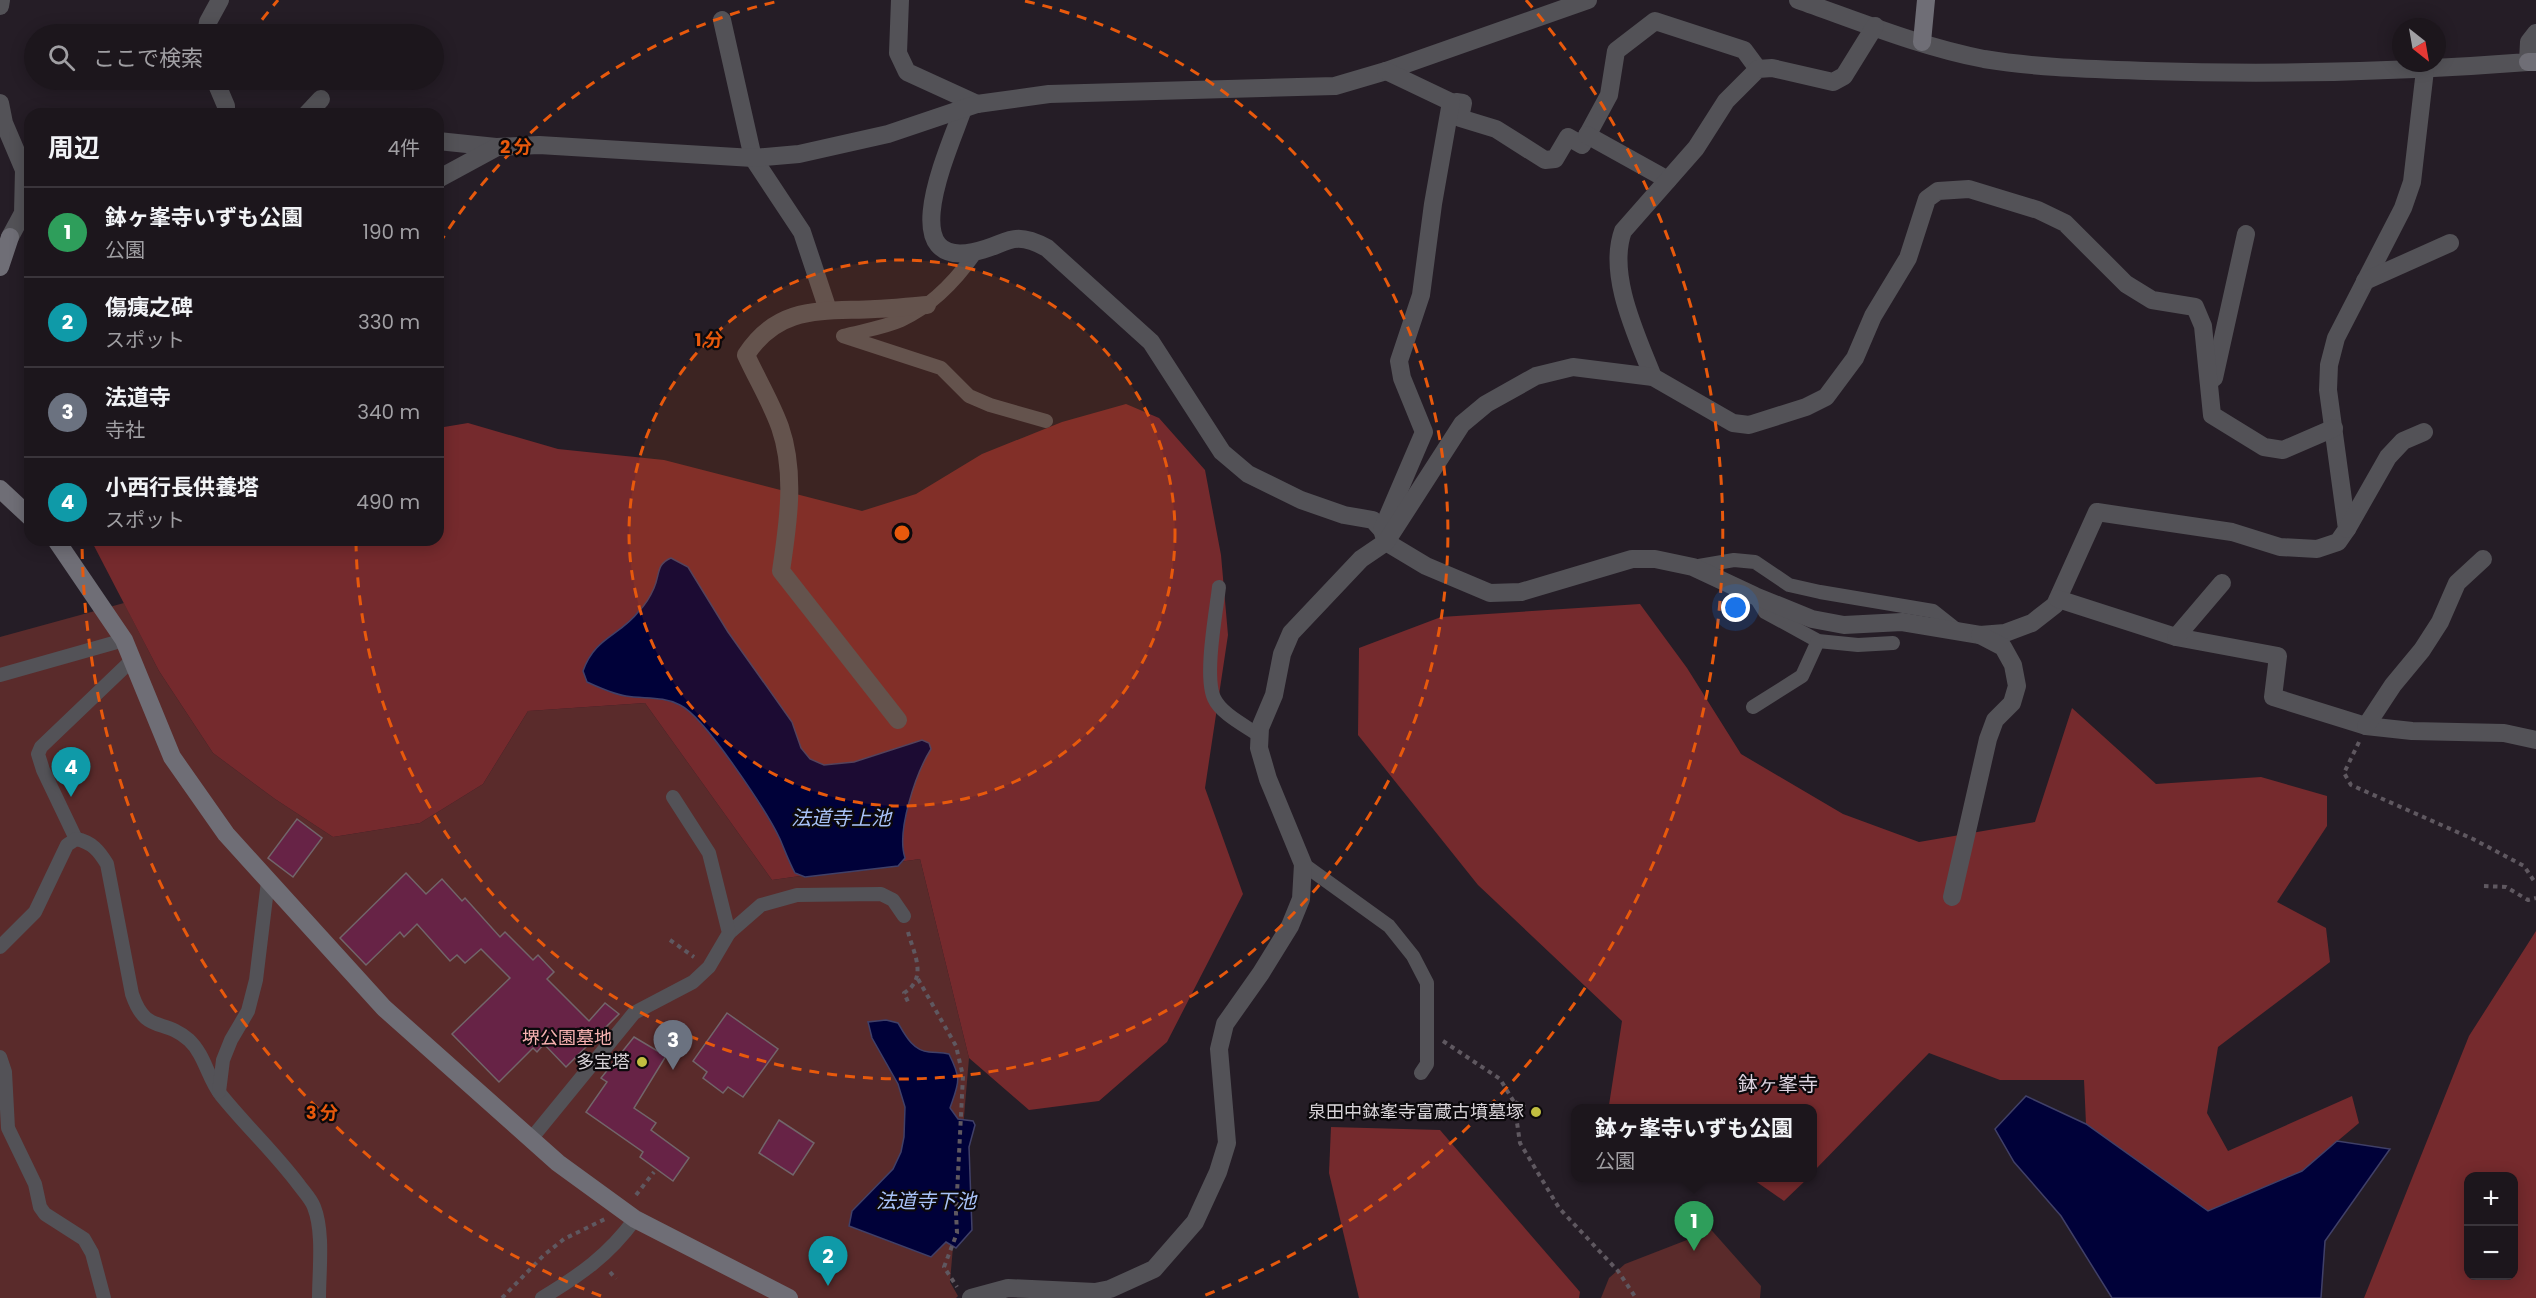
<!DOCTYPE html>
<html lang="ja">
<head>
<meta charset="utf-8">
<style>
  :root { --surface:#1c161c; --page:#292329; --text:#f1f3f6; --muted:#a09fa3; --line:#3a353b; --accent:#b45309 }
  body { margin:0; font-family:Poppins,"Noto Sans JP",sans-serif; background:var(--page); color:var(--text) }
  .controls { position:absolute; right:18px; bottom:18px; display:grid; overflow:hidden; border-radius:12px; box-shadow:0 3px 15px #0003 }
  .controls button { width:54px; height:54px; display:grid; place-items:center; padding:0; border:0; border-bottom:2px solid var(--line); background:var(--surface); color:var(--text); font:30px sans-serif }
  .compass { position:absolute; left:2392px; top:18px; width:54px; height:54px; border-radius:50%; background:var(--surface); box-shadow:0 3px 15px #0003; rotate:149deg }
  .you { position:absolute; left:1736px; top:608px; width:21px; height:21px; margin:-15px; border:4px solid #fff; border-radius:50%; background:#1a73e8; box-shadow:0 0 0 9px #1a73e833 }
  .badge { display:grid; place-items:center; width:39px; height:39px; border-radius:50%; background:var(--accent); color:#fff; font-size:20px; font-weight:700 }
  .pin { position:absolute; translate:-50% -50px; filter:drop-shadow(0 2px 3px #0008) }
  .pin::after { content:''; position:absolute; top:32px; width:21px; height:18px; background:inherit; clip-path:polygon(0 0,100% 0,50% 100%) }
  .popup { position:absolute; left:1571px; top:1104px; width:246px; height:78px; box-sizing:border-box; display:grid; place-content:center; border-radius:12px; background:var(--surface); filter:drop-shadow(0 2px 4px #0005); font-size:20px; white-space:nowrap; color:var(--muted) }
  .popup b { font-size:22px; color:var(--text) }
  .popup::after { content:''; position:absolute; left:50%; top:100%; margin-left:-12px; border:12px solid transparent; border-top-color:var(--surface) }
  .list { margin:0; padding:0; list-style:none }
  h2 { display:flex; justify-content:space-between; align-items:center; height:78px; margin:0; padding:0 24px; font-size:26px }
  h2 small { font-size:20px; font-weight:400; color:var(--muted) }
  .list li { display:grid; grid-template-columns:39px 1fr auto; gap:18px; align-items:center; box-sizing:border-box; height:90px; padding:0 24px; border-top:2px solid var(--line) }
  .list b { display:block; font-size:22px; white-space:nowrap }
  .list p { margin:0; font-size:20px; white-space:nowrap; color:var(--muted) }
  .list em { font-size:20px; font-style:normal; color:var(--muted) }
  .icon { flex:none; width:33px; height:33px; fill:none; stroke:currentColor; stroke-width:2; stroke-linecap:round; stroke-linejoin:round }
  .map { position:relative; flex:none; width:2536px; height:1298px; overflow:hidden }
  .search { position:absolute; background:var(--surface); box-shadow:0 3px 15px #0003; left:24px; top:24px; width:420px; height:66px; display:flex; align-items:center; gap:15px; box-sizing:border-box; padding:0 21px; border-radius:33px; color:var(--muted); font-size:22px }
  .panel { position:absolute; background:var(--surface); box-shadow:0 3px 15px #0003; left:24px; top:108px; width:420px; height:438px; border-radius:18px }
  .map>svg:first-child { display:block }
  .green { fill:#5a2b2b }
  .forest { fill:#752a2d; fill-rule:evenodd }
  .water { fill:#000139; stroke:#404068; stroke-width:1.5 }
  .building { fill:#672346; stroke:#72656a; stroke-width:1.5 }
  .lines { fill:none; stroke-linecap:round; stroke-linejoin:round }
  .path { stroke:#5f5860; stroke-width:4; stroke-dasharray:4.5 4.5; stroke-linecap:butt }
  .lane { stroke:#535257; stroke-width:14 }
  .street { stroke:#535257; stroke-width:18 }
  .secondary { stroke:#6f6e76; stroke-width:18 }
  .ring { fill:none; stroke:#e8590c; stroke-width:3; stroke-dasharray:10 8 }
  .poi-dot { fill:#c1be40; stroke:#0c090c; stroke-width:2 }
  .labels { text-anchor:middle; stroke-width:4.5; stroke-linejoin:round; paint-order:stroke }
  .park-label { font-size:18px; fill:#f6b1b0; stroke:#0c090c }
  .poi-label { font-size:18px; fill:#d7d2d7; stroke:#0c090c; text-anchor:end }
  .water-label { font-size:20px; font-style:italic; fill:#a8c2f8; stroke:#0c090c }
  .neighbourhood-label { font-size:20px; fill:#dcd2de; stroke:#0c090c }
  .centre { fill:#e8590c; stroke:#0c090c; stroke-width:3 }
  .ring-label { font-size:18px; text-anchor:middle; font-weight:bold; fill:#e8590c; stroke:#0c090c; stroke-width:4.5; stroke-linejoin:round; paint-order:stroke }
</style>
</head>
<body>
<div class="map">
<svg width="2536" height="1298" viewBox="0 0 2536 1298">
  <rect width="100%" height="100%" fill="#251d26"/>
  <!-- green -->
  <g class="green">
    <polygon points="124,603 159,671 213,753 275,799 333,837 420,823 483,784 528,711 645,703 772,880 920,859 969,1058 950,1282 958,1296 956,1298 0,1298 0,637"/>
    <polygon points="1706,1224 1761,1286 1760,1298 1601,1298 1609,1278 1625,1264 1692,1238"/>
  </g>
  <!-- forest -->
  <g class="forest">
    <polygon points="1126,404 1159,418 1205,470 1221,555 1228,635 1205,788 1243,894 1167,1042 1099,1101 1029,1110 969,1058 920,859 772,880 645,703 528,711 483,784 420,823 333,837 275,799 213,753 159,671 91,540 438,540 438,428 468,423 558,449 664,460 862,511 916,494 982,454 1062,422"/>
    <polygon points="1640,604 1687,668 1741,754 1843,814 1919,842 2035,822 2072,708 2156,784 2261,777 2327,796 2327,826 2277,902 2326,928 2330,962 2218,1047 2207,1113 2228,1151 2352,1096 2359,1123 2302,1171 2208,1211 2086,1124 2084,1080 2000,1080 1929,1053 1813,1172 1812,1108 1616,1108 1609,1105 1622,1021 1478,885 1358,735 1359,648 1441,617"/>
    <path d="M2536 931V1298H2364L2469 1036ZM2468 1176H2514V1276H2468Z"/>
    <polygon points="1331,1127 1440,1130 1580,1292 1579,1298 1359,1298 1329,1173"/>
    <polygon points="1751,1178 1808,1178 1784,1201"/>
  </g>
  <!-- water -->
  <g class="water">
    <path d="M671 558 688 567 728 632 792 722 801 748 810 759 824 765 854 762 922 740 929 743 931 749C916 773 896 831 905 858L898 866 805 877 795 873C789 862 785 851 780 839 767 812 705 717 680 705 663 696 645 699 626 696 613 694 600 688 587 682L583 671C595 637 620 636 639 611 645 605 651 595 654 588 660 575 656 564 671 558Z"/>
    <path d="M886 1020 898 1023C905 1035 913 1051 929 1052 937 1053 941 1052 949 1054 962 1080 959 1082 950 1108L958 1119 973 1121 975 1125 969 1147 972 1230 956 1248 946 1242 931 1257 849 1226 852 1211 893 1169 901 1152 904 1137 905 1107 898 1084 872 1038 868 1022Z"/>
    <polygon points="2026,1096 2086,1124 2208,1211 2302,1171 2337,1141 2390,1149 2325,1241 2321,1298 2112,1298 2061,1216 2014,1162 1995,1129"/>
  </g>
  <!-- building -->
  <g class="building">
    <polygon points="297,819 322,838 293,877 268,858"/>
    <polygon points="406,873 426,894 442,879 462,901 465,898 500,937 505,932 533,960 538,955 554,972 547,979 589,1021 605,1003 619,1014 566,1067 544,1044 537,1052 533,1048 499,1082 452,1034 510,978 481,949 465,963 457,955 450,961 417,924 404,937 400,932 366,965 340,938"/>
    <polygon points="727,1013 778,1049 743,1097 728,1087 723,1093 703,1078 707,1072 693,1061"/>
    <polygon points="634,1037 666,1056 634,1108 656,1123 651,1130 689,1158 673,1181 640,1157 643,1152 586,1112 607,1082 601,1078"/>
    <polygon points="779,1120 814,1143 793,1175 759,1153"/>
  </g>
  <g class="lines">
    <!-- path -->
    <g class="path">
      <polyline points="2359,742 2344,773 2351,785 2473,839 2524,866 2536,884"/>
      <polyline points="2484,886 2506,887 2528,900 2536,898"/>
      <path d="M908 932C914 954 928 978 904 993L909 1004"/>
      <polyline points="670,940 694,957"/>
      <polyline points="918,979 956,1046 963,1076 956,1213 957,1233 944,1267 957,1287"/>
      <polyline points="1443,1041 1500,1079 1514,1102 1520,1143 1559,1208 1618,1271 1636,1298"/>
      <polyline points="1515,1102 1525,1107"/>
      <polyline points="636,1195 654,1172"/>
      <polyline points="610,1272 616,1279"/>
      <polyline points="502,1298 544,1255 564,1239 605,1219"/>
    </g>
    <!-- lane -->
    <g class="lane">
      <path d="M976 252C957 279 932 306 901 320 883 328 861 331 843 336L941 368 969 396 990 405 1046 421"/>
      <polyline points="1693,567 1734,560 1755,562 1789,585 1820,592 1933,611 1957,630"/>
      <path d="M1219 587C1216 613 1204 676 1214 698 1221 714 1246 726 1260 736"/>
      <polyline points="1755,596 1765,612 1818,641 1858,645 1893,643"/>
      <polyline points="0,675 124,640"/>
      <polyline points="1753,707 1802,676 1818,641"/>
      <polyline points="76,839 43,770 38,754 41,747 132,660"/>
      <polyline points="1303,864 1389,926 1413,956 1427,983 1427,1064 1421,1073"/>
      <polyline points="729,933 761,905 797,895 881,894 893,900 904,916"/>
      <path d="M0 947 35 912 67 845 76 839C92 842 99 851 107 864L132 994C146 1035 163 1017 189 1040 205 1055 208 1079 221 1095 246 1126 275 1153 299 1185 304 1192 311 1199 314 1207 324 1232 319 1271 319 1298"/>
      <polyline points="0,1057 5,1072 8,1128 35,1184 40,1207 45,1214 84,1239 92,1253 104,1298"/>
      <polyline points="219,1092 223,1060 231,1040 248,1011 256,980 268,881"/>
      <polyline points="531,1139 634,1013 693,982 709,967 729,933 709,853 673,797"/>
      <path d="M542 1298C580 1275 608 1256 635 1219"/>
    </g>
    <!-- street -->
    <g class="street">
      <polyline points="900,0 898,53 907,72 977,104"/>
      <path d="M1798 0C1858 21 1921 47 1984 59 2038 68 2093 69 2147 71 2274 75 2401 72 2528 62L2529 42 2536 33"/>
      <polyline points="0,6 1,0"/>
      <polyline points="722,20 753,158 802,232 828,310"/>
      <polyline points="206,34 208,22 220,0"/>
      <polyline points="215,80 226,106 226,114"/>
      <polyline points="1456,102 1463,103 1460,118 1496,129 1545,160 1555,159 1568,137 1582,145 1609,95 1616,51 1655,21 1744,50 1758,69"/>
      <polyline points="0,103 4,123 24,170 23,213 10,237"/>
      <path d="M963 109C952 142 892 268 973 252 1007 246 1010 228 1047 248L1151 342 1222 452 1248 474 1301 500 1344 515 1373 520 1382 530 1386 542 1426 566 1490 593 1521 592 1632 559H1655L1693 567 1755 596 1812 619 1844 625 1902 622 1980 635 2005 633 2032 623 2055 605 2097 512 2232 532 2280 547 2317 549 2338 542 2347 529 2328 390 2329 365 2336 338 2403 208 2412 182 2425 70"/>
      <polyline points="307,114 321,99"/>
      <polyline points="1587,135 1668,180"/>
      <polyline points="438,141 496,147"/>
      <polyline points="438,179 497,147 539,145 753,158 799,154 888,134 977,104 1049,94 1335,86 1386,71 1588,0"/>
      <polyline points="2365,281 2450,243"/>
      <path d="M1653 377C1637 336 1607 275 1623 231L1696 148 1726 101 1758 69 1772 68 1833 82 1844 76 1875 26"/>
      <polyline points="2214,378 2246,234"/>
      <polyline points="2347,529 2388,457 2403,441 2424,432"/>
      <polyline points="1382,530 1424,432 1402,378 1399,361 1421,295 1433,204 1451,102 1386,71"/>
      <polyline points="2058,599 2176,637 2278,656 2273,697 2366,726 2412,731 2504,733 2536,740"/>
      <polyline points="2176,637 2222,583"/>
      <path d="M898 720 781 571C788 524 796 473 780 427 771 402 757 379 746 355 779 304 823 312 875 309 892 309 910 306 927 305"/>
      <polyline points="2366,726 2393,685 2422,650 2440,622 2457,583 2483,559"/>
      <polyline points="1952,897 1988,739 1995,720 2012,703 2017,686 2013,665 2003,647 1980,635"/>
      <polyline points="971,1298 1008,1288 1095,1292 1110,1289 1154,1269 1195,1222 1218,1172 1227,1143 1219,1049 1225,1024 1261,973 1290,926 1301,899 1303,864 1268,779 1259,748 1260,728 1274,695 1282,654 1291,633 1361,559 1386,542 1462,424 1486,404 1536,376 1573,367 1653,377 1733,423 1749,425 1806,407 1826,397 1855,358 1873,316 1908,258 1927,199 1938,191 1969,189 2038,210 2065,223 2126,284 2152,300 2195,307 2203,326 2212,415 2264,447 2283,450 2334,428"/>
    </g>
    <!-- secondary -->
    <g class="secondary">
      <polyline points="1922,42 1926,0"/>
      <polyline points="2528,62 2536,62"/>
      <polyline points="0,267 10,237"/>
      <polyline points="0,489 30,517"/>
      <polyline points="56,540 124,640 172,757 226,834 384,1008 558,1163 635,1219 789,1298"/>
    </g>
  </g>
  <!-- distance rings -->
  <circle cx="902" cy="533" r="273" fill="#e8590c" fill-opacity=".12"/>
  <g class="ring">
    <circle cx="902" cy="533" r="273"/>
    <path d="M439 244A546 546 0 0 1 779 1M1025 1A546 546 0 1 1 356 543"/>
    <path d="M601 1296A820 820 0 0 1 82 540M251 34A820 820 0 0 1 278 0M1526 0A820 820 0 0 1 1203 1296"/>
  </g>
  <!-- markers -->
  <g class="poi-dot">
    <circle cx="642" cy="1062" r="6"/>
    <circle cx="1536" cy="1112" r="6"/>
  </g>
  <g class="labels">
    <!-- park labels -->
    <g class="park-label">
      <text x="567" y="1044">堺公園墓地</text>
    </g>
    <!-- poi labels -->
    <g class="poi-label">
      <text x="630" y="1068">多宝塔</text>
      <text x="1524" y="1118">泉田中鉢峯寺富蔵古墳墓塚</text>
    </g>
    <!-- water labels -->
    <g class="water-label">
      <text x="841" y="825">法道寺上池</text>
      <text x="926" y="1208">法道寺下池</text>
    </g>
    <!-- neighbourhood labels -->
    <g class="neighbourhood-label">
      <text x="1778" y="1091">鉢ヶ峯寺</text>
    </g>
  </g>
  <circle cx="902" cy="533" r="9" class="centre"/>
  <g class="ring-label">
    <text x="516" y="153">2 分</text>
    <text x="709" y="346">1 分</text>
    <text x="322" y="1119">3 分</text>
  </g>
</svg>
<div class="controls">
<button>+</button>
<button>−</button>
</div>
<svg class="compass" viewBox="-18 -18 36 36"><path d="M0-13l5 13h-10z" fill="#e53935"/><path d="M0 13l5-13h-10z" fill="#a09fa3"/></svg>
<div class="you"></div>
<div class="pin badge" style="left:1694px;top:1251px;background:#2e9e5b">1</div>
<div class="popup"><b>鉢ヶ峯寺いずも公園</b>公園</div>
<div class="pin badge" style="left:828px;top:1286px;background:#0f9aa8">2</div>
<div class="pin badge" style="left:673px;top:1070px;background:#6b7280">3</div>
<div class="pin badge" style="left:71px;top:797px;background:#0f9aa8">4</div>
<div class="search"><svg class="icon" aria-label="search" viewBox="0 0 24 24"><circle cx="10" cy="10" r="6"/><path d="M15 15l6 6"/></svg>ここで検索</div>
<section class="panel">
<h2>周辺<small>4件</small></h2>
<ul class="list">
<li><span class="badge" style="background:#2e9e5b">1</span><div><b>鉢ヶ峯寺いずも公園</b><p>公園</p></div><em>190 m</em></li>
<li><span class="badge" style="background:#0f9aa8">2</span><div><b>傷痍之碑</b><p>スポット</p></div><em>330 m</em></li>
<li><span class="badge" style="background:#6b7280">3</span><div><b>法道寺</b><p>寺社</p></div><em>340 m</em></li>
<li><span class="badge" style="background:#0f9aa8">4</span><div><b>小西行長供養塔</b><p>スポット</p></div><em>490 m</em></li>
</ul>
</section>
</div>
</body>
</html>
